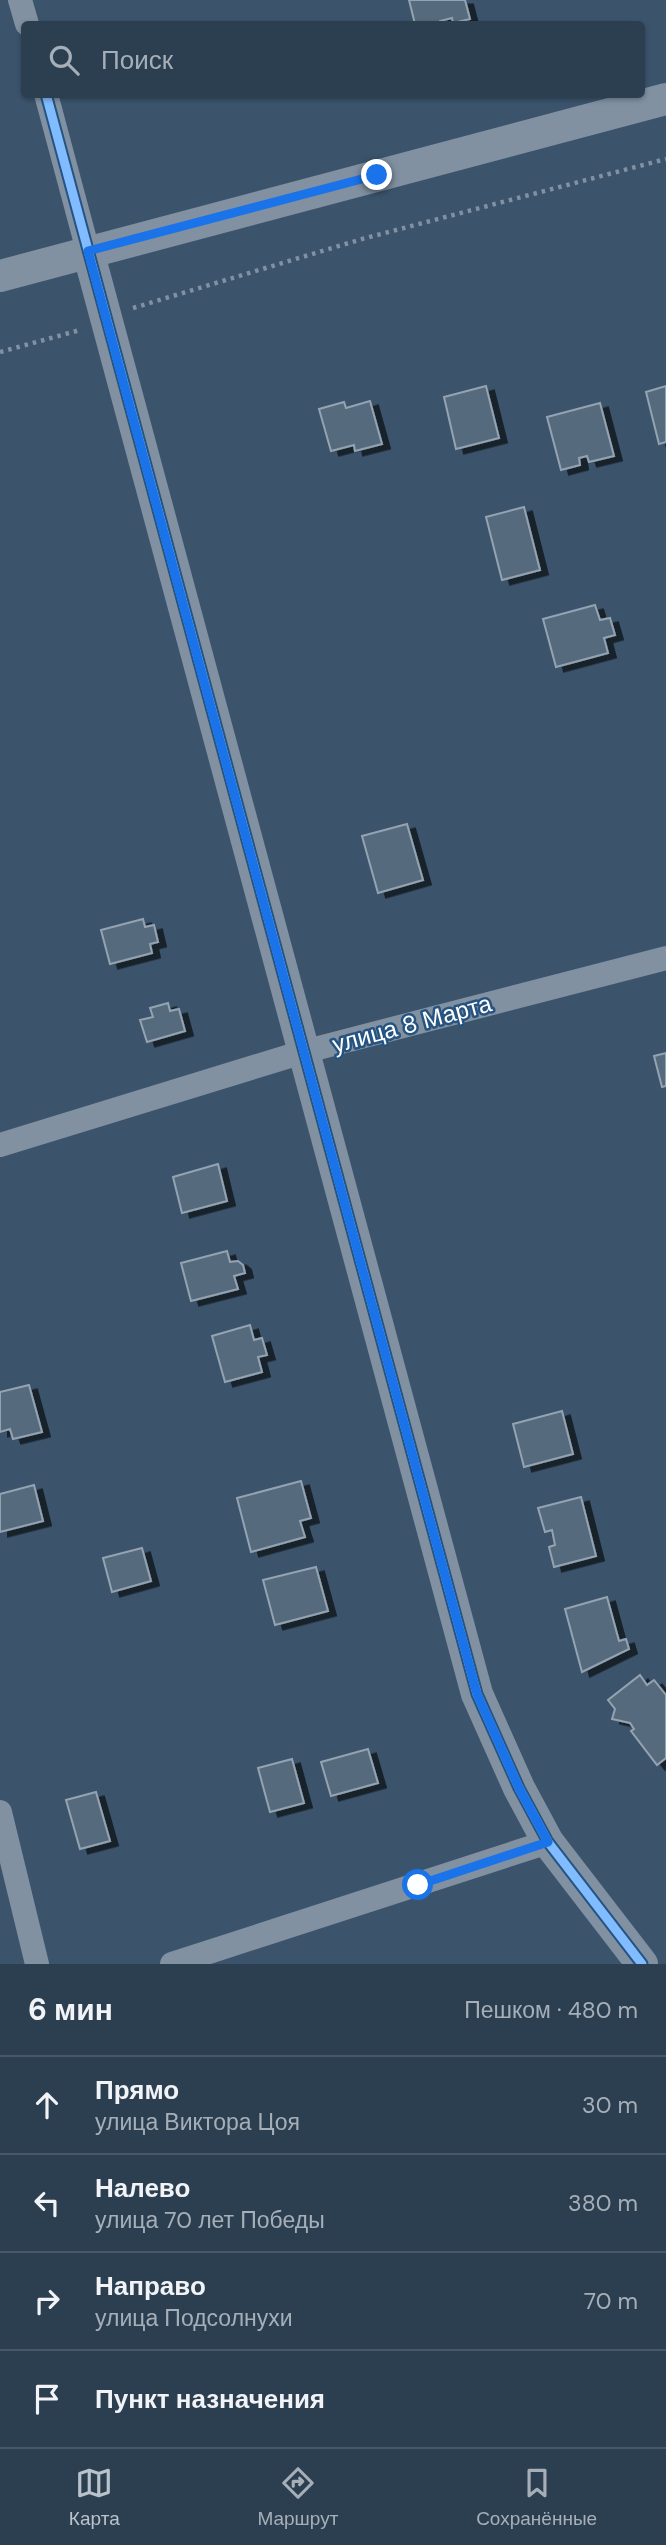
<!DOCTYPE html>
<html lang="ru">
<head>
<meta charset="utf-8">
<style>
  :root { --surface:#2c3f51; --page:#384a5b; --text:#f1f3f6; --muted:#a6afb7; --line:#485868; --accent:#bac3cc }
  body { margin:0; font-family:"DM Sans",sans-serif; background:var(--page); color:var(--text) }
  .stop { position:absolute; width:21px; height:21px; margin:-16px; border:5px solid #1a73e8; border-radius:50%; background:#fff }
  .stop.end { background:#1a73e8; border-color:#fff; box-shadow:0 2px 7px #0008 }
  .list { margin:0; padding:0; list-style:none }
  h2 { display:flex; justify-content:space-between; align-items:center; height:91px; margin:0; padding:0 28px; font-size:30px }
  h2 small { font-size:23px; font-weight:400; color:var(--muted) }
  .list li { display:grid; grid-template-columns:46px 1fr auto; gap:21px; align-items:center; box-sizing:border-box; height:98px; padding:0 28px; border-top:2px solid var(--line) }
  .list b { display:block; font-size:26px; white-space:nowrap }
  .list p { margin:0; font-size:23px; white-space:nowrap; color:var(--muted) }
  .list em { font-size:23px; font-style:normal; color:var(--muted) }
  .icon { flex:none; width:38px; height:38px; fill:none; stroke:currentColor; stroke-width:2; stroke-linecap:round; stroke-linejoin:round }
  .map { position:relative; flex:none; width:666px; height:1964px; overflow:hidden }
  .search { position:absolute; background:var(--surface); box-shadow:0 2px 5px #0004; left:21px; right:21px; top:21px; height:77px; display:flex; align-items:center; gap:18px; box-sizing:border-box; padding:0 24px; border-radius:7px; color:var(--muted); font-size:26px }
  .sheet { height:483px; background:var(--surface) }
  nav { display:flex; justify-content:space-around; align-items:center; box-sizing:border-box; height:98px; border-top:2px solid var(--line); background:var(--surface); font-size:19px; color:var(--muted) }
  nav a { display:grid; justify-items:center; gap:4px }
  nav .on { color:var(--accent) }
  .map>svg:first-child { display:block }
  .building { fill:#566a7d; stroke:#94a3b1; stroke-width:2; filter:url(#shadow) }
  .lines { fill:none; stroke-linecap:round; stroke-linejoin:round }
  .path { stroke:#8191a2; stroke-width:4.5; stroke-dasharray:3.5 5; stroke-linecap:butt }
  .minor { stroke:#8191a2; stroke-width:24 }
  .tertiary { stroke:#8191a2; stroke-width:32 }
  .cycleway-casing { stroke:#265481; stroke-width:13 }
  .cycleway { stroke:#80bcff; stroke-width:9 }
  .route { stroke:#1a73e8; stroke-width:9 }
  .labels { text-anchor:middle; stroke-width:5; stroke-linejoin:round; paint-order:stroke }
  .street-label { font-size:24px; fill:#fff; stroke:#265481 }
</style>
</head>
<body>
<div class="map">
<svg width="666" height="1964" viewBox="0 0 666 1964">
  <defs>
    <filter id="shadow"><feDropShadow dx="8" dy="4.5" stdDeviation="0" flood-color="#0009"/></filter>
  </defs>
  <rect width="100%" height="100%" fill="#3b546c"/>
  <!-- building -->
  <g class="building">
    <polygon points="409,0 465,0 470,19 453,23 452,18 440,21 440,24 415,24"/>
    <polygon points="486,386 499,438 456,449 444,397"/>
    <polygon points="666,386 666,442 659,444 646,392"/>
    <polygon points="370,401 382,444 355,451 354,445 331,451 319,409 344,402 346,408"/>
    <polygon points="600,403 614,456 589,462 587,456 579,458 580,465 561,470 547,417"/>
    <polygon points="524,507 540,570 502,580 486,517"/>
    <polygon points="595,605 600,620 610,618 615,635 604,638 608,653 556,667 543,619"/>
    <polygon points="407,824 423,880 378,893 362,836"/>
    <polygon points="143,919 145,927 154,925 158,942 150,944 152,953 110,964 101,930"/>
    <polygon points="168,1003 170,1011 179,1009 185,1031 147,1042 140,1020 153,1017 150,1008"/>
    <polygon points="666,1053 666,1086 662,1087 654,1056"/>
    <polygon points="218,1164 227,1201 182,1213 173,1177"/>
    <polygon points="227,1251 230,1262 238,1261 243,1265 245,1273 234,1276 238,1289 191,1301 181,1263"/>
    <polygon points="250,1325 254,1340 262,1338 267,1355 258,1357 262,1372 225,1382 212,1336"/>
    <polygon points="29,1385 42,1432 13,1439 10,1429 0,1432 0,1392"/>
    <polygon points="562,1411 573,1454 524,1467 513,1424"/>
    <polygon points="301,1481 311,1518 300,1521 305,1537 251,1552 237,1498"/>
    <polygon points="34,1485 43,1521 0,1532 0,1494"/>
    <polygon points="581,1497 596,1556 554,1567 549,1547 555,1545 552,1530 545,1532 538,1508"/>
    <polygon points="142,1548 151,1581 112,1592 103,1558"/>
    <polygon points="316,1567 328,1611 275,1625 263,1580"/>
    <polygon points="607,1597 619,1641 626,1639 629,1649 582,1672 565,1609"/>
    <polygon points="640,1675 647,1685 654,1680 666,1695 666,1758 657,1765 631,1731 634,1729 630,1723 612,1719 615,1709 608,1700"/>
    <polygon points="368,1749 378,1783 331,1796 321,1762"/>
    <polygon points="292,1759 304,1803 270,1812 258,1768"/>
    <polygon points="96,1792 110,1841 80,1849 66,1800"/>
  </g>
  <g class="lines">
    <!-- path -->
    <g class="path">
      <polyline points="133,308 362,239 666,159"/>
      <polyline points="0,352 80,330"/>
    </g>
    <!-- minor -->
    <g class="minor">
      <polyline points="20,0 27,24"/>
      <polyline points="46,94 88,251"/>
      <polyline points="0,1145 303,1052 666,958"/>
      <polyline points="0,1812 37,1964"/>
      <polyline points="172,1964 548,1842"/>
    </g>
    <!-- tertiary -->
    <g class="tertiary">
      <polyline points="88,251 477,1694 519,1788 548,1842 642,1964"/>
      <polyline points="0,276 666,99"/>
    </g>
    <defs>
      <polyline id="cycleway" points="46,94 477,1694 519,1788 548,1842 642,1964"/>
    </defs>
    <!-- cycleway casing -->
    <use href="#cycleway" class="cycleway-casing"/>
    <!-- cycleway -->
    <use href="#cycleway" class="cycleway"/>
  </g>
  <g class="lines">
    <!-- route -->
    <polyline class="route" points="377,175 88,251 477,1694 519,1788 548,1842 418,1885"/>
  </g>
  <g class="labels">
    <!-- street labels -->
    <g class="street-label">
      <text transform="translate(412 1024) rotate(-15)" y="8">улица 8 Марта</text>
    </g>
  </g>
</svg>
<div class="stop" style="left:418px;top:1885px"></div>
<div class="stop end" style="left:377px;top:175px"></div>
<div class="search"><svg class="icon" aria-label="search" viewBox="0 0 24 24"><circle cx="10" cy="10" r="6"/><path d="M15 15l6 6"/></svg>Поиск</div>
</div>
<section class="sheet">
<h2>6 мин<small>Пешком · 480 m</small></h2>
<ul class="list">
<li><svg class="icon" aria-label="ahead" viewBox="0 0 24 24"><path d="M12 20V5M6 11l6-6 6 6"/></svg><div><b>Прямо</b><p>улица Виктора Цоя</p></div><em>30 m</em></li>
<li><svg class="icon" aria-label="left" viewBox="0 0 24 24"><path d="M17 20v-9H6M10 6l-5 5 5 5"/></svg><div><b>Налево</b><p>улица 70 лет Победы</p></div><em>380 m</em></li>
<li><svg class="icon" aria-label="right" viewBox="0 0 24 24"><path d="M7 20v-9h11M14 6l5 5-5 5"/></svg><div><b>Направо</b><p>улица Подсолнухи</p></div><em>70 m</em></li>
<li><svg class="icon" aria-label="arrive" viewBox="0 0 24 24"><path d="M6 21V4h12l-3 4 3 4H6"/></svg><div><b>Пункт назначения</b></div></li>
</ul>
</section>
<nav>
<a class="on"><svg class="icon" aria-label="map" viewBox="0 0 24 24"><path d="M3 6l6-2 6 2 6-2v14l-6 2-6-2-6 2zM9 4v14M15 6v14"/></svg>Карта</a>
<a><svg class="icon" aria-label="directions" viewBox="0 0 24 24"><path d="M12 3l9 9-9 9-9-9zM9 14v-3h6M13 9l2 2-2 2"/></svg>Маршрут</a>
<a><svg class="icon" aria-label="saved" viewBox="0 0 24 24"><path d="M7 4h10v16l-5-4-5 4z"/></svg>Сохранённые</a>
</nav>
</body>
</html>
